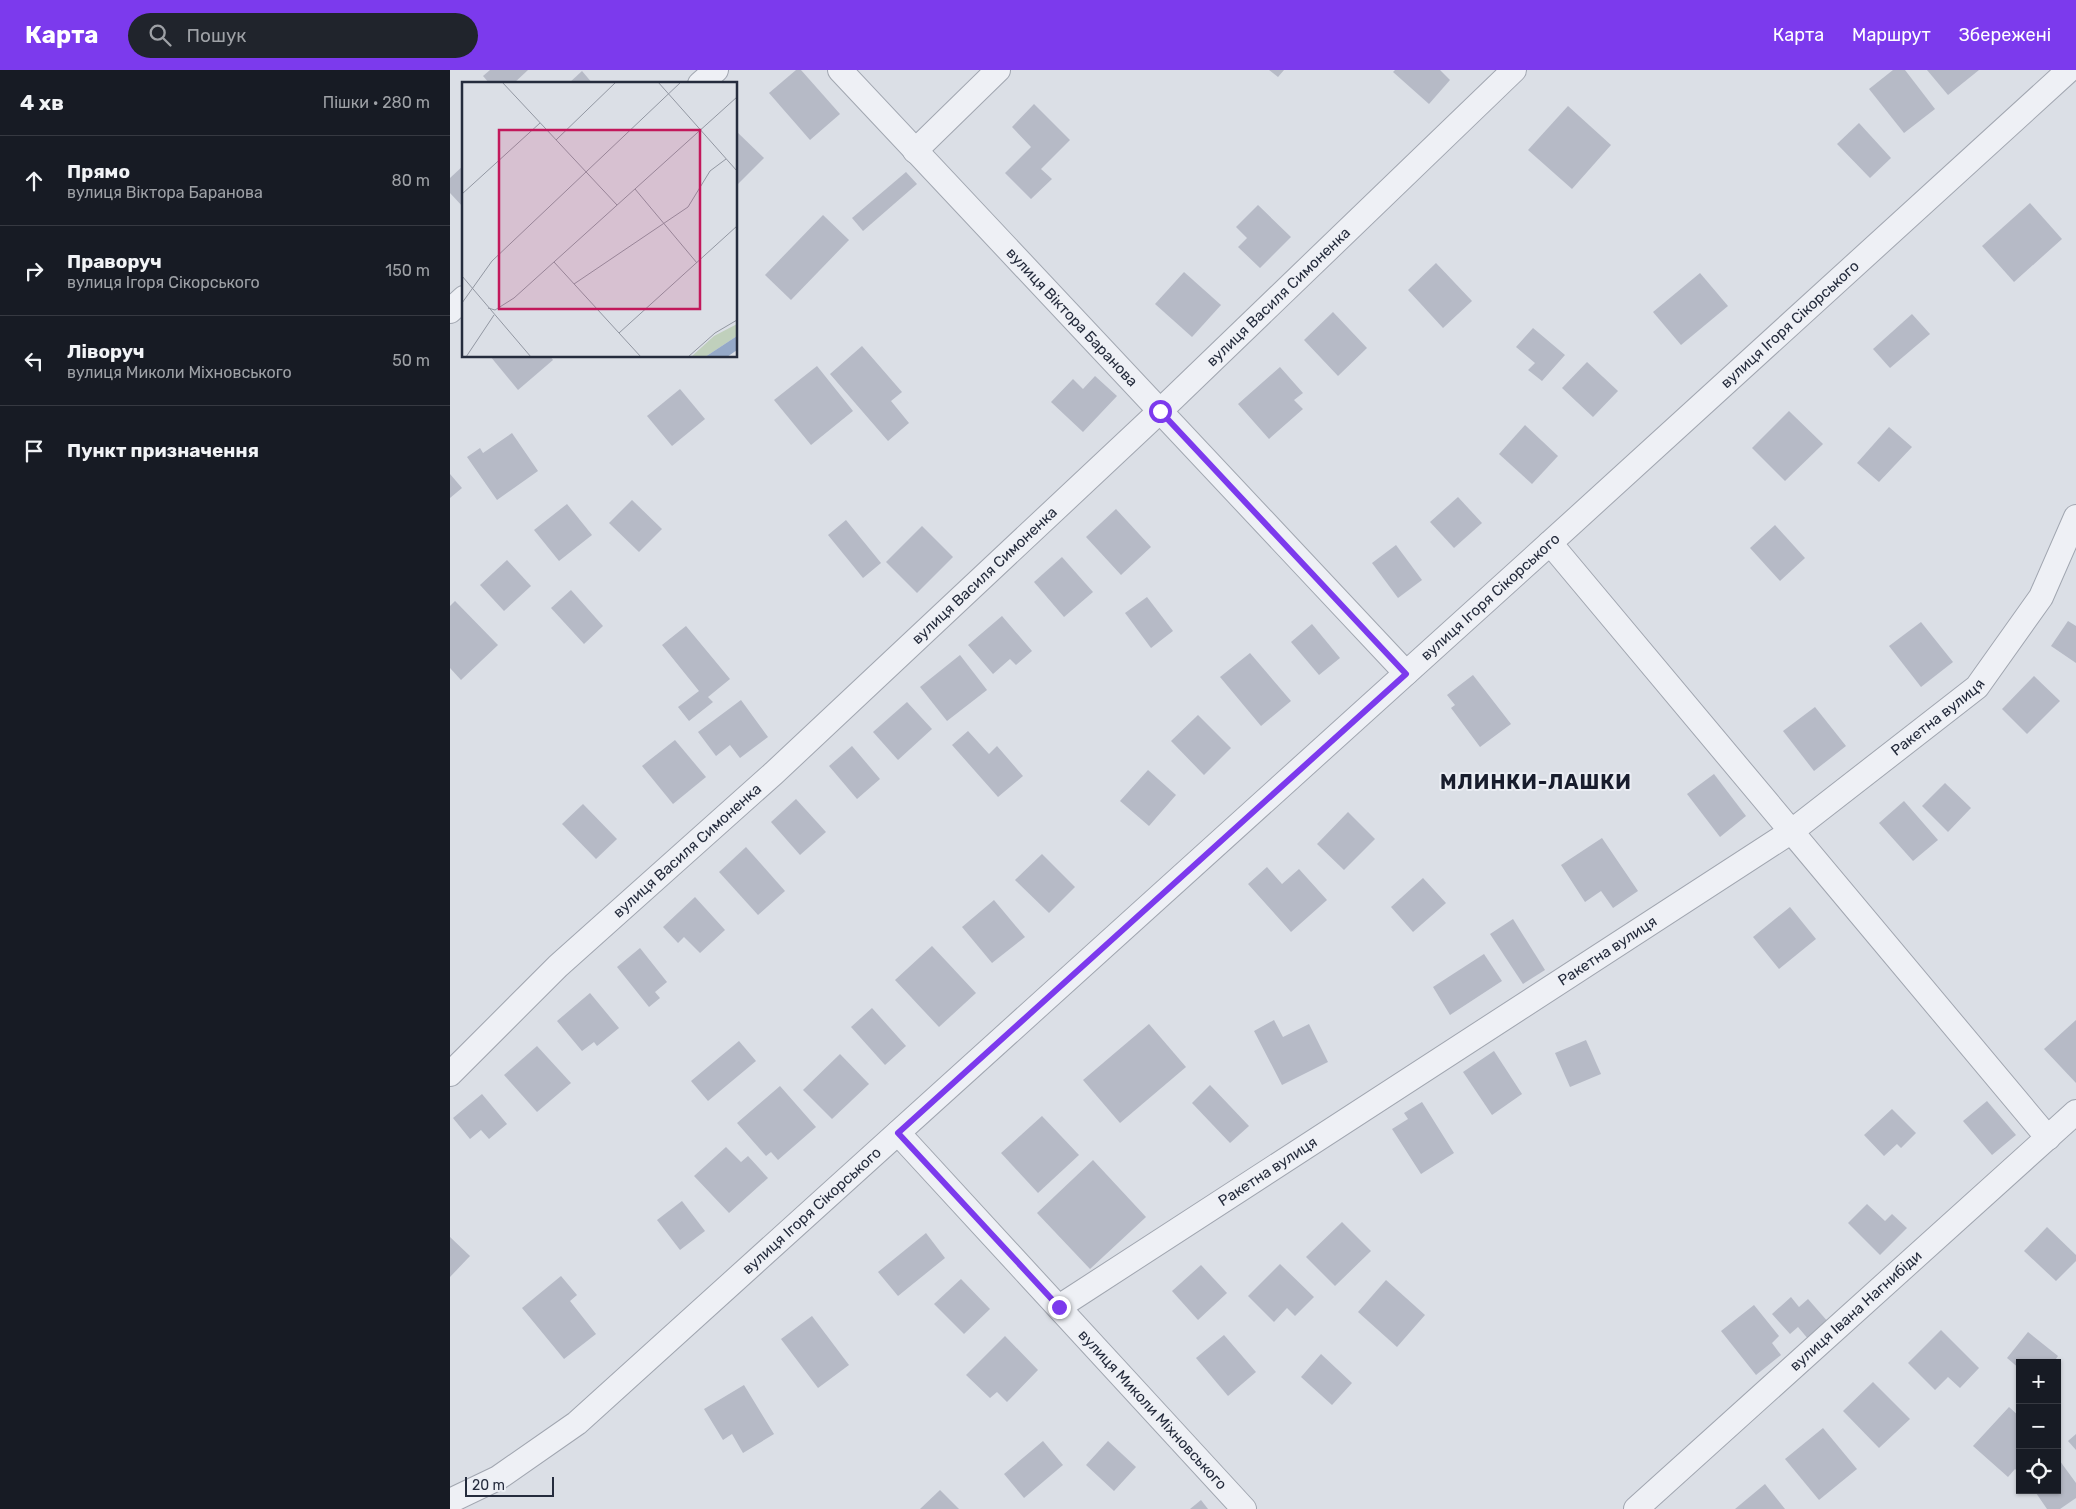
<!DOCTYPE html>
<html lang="uk">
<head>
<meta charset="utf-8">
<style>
  :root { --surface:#171b24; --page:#20242c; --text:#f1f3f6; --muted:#9ea1a6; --line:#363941; --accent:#7c3aed }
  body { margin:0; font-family:Rubik,sans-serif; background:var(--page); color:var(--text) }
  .controls { position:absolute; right:15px; bottom:15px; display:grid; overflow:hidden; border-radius:0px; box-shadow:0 1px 4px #0004 }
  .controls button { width:45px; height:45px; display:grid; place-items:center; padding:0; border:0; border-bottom:1px solid var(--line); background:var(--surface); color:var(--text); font:25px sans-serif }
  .scale { position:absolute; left:15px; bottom:12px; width:89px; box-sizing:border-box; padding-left:5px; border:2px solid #252c3d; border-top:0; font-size:14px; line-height:18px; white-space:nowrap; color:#252c3d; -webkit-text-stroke:4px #ebeef4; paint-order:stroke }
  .stop { position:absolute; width:15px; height:15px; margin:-11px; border:4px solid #7c3aed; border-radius:50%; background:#fff }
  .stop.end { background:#7c3aed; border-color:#fff; box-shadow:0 1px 5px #0008 }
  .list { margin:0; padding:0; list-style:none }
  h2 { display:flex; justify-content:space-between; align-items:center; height:65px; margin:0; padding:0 20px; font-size:21px }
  h2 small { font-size:16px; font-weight:400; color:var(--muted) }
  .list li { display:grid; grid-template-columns:32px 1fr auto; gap:15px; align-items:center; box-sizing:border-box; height:90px; padding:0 20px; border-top:1px solid var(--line) }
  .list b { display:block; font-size:19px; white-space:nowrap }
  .list p { margin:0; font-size:16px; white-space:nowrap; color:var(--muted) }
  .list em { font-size:16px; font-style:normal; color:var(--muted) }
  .icon { flex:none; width:28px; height:28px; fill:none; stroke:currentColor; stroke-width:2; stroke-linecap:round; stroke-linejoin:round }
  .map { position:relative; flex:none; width:1626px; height:1439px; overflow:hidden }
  header { display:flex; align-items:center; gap:30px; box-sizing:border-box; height:70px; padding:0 25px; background:var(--accent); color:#fff }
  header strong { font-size:24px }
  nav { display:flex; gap:28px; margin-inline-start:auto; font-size:18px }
  .search { width:350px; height:45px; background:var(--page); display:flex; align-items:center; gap:12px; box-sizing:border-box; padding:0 18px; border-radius:28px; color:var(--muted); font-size:19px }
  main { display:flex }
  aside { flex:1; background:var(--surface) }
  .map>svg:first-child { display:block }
  .building { fill:#b6bac6 }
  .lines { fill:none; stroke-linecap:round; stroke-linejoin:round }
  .minor-casing { stroke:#a1a6b0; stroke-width:26 }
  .minor { stroke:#eef0f5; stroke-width:24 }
  .route { stroke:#7c3aed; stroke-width:6 }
  .labels { text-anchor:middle; stroke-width:4; stroke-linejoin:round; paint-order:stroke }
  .street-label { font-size:15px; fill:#252c3d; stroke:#ebeef4 }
  .district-label { font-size:20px; font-weight:bold; letter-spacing:1px; fill:#181d2d; stroke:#ebeef4 }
  .inset-road { fill:none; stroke:#9297a2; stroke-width:1 }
  .view { fill:#c2185b; fill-opacity:0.15; stroke:#c2185b; stroke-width:2.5 }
  .inset-edge { fill:none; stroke:#252c3d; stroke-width:2.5 }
</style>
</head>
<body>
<header>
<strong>Карта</strong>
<div class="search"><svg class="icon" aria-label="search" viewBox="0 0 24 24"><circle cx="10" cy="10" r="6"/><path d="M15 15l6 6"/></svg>Пошук</div>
<nav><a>Карта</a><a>Маршрут</a><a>Збережені</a></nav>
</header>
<main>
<aside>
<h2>4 хв<small>Пішки · 280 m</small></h2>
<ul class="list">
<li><svg class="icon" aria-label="ahead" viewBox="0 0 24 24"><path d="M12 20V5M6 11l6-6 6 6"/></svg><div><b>Прямо</b><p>вулиця Віктора Баранова</p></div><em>80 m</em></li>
<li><svg class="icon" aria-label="right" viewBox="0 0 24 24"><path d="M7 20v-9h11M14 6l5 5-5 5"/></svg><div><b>Праворуч</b><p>вулиця Ігоря Сікорського</p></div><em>150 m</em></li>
<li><svg class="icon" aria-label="left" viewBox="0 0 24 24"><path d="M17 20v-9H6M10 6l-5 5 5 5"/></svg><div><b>Ліворуч</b><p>вулиця Миколи Міхновського</p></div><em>50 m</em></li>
<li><svg class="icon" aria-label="arrive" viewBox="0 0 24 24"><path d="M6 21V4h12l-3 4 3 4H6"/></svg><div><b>Пункт призначення</b></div></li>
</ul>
</aside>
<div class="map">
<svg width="1626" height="1439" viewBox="0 0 1626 1439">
  <rect width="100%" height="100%" fill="#dbdfe6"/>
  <!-- building -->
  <g class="building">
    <polygon points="40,0 78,0 63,14 40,14 33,6"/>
    <polygon points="346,0 351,0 390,44 360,70 319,23"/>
    <polygon points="819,0 834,0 828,7"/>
    <polygon points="945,0 990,0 1000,10 979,34 943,2"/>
    <polygon points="1443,0 1455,0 1485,39 1454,63 1419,19"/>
    <polygon points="1477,0 1529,0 1498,25"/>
    <polygon points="132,1 143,14 118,14"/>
    <polygon points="584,34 620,70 591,99 602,109 581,129 555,103 581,77 562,57"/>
    <polygon points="1118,36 1161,75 1122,119 1078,80"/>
    <polygon points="1409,53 1441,88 1420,108 1387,74"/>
    <polygon points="286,61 314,88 286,116"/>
    <polygon points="14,95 14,138 0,123 0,108"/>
    <polygon points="456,102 467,114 413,161 402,148"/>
    <polygon points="1580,133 1612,169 1564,212 1532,176"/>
    <polygon points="808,135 841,167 810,198 788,177 797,168 786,157"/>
    <polygon points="373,145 399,170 341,230 315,205"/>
    <polygon points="986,193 1022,231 993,258 958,220"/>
    <polygon points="734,202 771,235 742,267 705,234"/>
    <polygon points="1250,203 1278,236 1231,275 1203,242"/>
    <polygon points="883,242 917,278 888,306 854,270"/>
    <polygon points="1462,244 1480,264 1440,298 1423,279"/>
    <polygon points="1083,258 1115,285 1092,311 1078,300 1085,293 1066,277"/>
    <polygon points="412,276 452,322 441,331 459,353 438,371 380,304"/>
    <polygon points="40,286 100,286 103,290 68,320"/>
    <polygon points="1137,292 1168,321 1143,347 1112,318"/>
    <polygon points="367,296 403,341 361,375 324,330"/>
    <polygon points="830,297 853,323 844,330 853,339 819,369 788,334"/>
    <polygon points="645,306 667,326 633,362 601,332 623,309 633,319"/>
    <polygon points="230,319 255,349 222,376 197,346"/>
    <polygon points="1339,341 1373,374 1335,411 1302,378"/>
    <polygon points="1075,355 1108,386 1082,414 1049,384"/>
    <polygon points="1439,357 1462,377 1429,412 1407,393"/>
    <polygon points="62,363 88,401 47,430 17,387 30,378 33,383"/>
    <polygon points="0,404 12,418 0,428"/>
    <polygon points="1008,427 1032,453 1004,478 980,452"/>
    <polygon points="182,430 212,459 189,482 159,453"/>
    <polygon points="117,434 142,465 109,491 84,460"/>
    <polygon points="666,439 701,477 671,505 636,467"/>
    <polygon points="396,450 431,493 413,508 378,465"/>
    <polygon points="1325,455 1355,488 1330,511 1300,478"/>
    <polygon points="472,456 503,487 467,523 436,492"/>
    <polygon points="946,475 972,510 948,528 922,493"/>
    <polygon points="612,487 643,522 614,547 584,512"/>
    <polygon points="57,490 81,516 54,541 30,515"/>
    <polygon points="121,520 153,556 134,574 101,538"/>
    <polygon points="697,527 723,561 701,578 675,543"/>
    <polygon points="5,531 48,575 11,610 0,598 0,536"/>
    <polygon points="552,546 582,581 566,595 560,589 543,604 518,575"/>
    <polygon points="1618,551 1626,556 1626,593 1601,576"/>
    <polygon points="1471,552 1503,592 1471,617 1439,576"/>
    <polygon points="862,554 890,588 869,605 841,572"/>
    <polygon points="236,556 280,609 258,627 263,632 239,651 228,637 249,621 212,575"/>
    <polygon points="800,583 841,631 811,656 770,607"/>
    <polygon points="510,585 537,620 497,651 470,617"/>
    <polygon points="1023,605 1061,654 1030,677 1001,638 1005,635 997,625"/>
    <polygon points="1584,606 1610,631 1577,664 1552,639"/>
    <polygon points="291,630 318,667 290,688 280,675 266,686 248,662"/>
    <polygon points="457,632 482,659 448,690 423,662"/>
    <polygon points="1365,637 1396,676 1364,701 1333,661"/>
    <polygon points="748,645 781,678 754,705 721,671"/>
    <polygon points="518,661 539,684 547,676 573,706 548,727 502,675"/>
    <polygon points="225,670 256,707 223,734 192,696"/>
    <polygon points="402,676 430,709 407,729 379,696"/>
    <polygon points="698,700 726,725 699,756 670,731"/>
    <polygon points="1264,704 1296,746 1270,767 1237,724"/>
    <polygon points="1495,713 1521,738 1498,762 1472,736"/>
    <polygon points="346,729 376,762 350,785 321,752"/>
    <polygon points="1454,731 1488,770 1463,791 1429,753"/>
    <polygon points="133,734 167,769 146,789 112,754"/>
    <polygon points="898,742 925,769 894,800 867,774"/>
    <polygon points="1152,768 1188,821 1163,838 1151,821 1135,832 1111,795"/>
    <polygon points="296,777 335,821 308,845 269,802"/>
    <polygon points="592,784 625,817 599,843 565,810"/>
    <polygon points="817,797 832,814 849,799 877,830 841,862 798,814"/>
    <polygon points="973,808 996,833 963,862 941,837"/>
    <polygon points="245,827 275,860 250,883 234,867 228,873 213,857"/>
    <polygon points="544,830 575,867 542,893 512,857"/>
    <polygon points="1340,837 1366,869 1329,899 1303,867"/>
    <polygon points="1063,849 1095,900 1073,914 1040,864"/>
    <polygon points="482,876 526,923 489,957 445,910"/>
    <polygon points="190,878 217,912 205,922 210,928 199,937 167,897"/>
    <polygon points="1034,884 1052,911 1000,945 983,917"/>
    <polygon points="140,923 169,958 147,976 144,972 132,981 107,951"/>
    <polygon points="422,938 456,976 435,995 401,957"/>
    <polygon points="824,950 833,967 859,954 878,992 832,1015 804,961"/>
    <polygon points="1626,950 1626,1013 1594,979"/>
    <polygon points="699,954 736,997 670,1053 633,1010"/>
    <polygon points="1136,970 1151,1004 1120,1017 1105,983"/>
    <polygon points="289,971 306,991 258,1031 241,1011"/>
    <polygon points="87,976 121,1013 87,1042 54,1005"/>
    <polygon points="1044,981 1072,1024 1042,1045 1013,1002"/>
    <polygon points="390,984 419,1014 382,1049 353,1020"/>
    <polygon points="760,1015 799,1056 780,1073 742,1033"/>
    <polygon points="330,1016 366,1057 328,1090 321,1082 316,1086 287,1053"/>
    <polygon points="32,1024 57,1054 39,1069 31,1060 20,1069 3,1048"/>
    <polygon points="1537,1031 1566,1065 1542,1085 1513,1051"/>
    <polygon points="972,1032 1004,1083 971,1104 942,1059 958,1049 954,1043"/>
    <polygon points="1442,1039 1466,1063 1451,1078 1447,1074 1434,1086 1414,1065"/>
    <polygon points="592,1046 629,1085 588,1123 551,1083"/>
    <polygon points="276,1077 291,1092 298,1086 318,1108 279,1143 244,1106"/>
    <polygon points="643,1090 696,1147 640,1199 587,1143"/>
    <polygon points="232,1131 255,1161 230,1180 207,1150"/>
    <polygon points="1417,1134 1435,1151 1442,1144 1457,1158 1430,1185 1398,1153"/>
    <polygon points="892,1152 921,1181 885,1216 856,1187"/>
    <polygon points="1597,1157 1626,1185 1626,1191 1606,1211 1574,1181"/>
    <polygon points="476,1163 495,1188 448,1226 428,1202"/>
    <polygon points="0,1167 20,1186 0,1207"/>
    <polygon points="830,1194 864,1227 845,1246 837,1238 824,1252 798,1226"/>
    <polygon points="751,1195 777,1223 748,1250 722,1221"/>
    <polygon points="111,1206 127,1225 120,1231 146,1264 114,1289 72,1238"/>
    <polygon points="511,1209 540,1239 514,1264 484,1234"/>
    <polygon points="936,1210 975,1245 947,1277 908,1242"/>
    <polygon points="1341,1227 1349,1237 1358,1229 1379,1253 1359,1270 1348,1257 1340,1264 1322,1244"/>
    <polygon points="1304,1235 1329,1266 1322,1273 1331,1285 1306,1305 1271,1261"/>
    <polygon points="362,1246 399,1295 368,1318 331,1269"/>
    <polygon points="1491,1260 1529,1298 1510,1318 1498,1307 1485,1320 1458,1293"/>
    <polygon points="1578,1262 1608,1286 1603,1293 1570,1293 1570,1299 1557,1288"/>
    <polygon points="774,1265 806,1302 778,1326 746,1288"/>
    <polygon points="555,1266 588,1300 557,1332 547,1322 540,1328 516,1305"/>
    <polygon points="871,1284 902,1313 882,1335 851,1307"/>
    <polygon points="1423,1312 1460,1349 1429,1378 1393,1341"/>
    <polygon points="294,1315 324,1364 293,1383 282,1364 273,1370 254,1339"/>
    <polygon points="1559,1337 1570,1347 1570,1403 1565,1399 1558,1407 1523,1376"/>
    <polygon points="1373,1358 1407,1399 1369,1430 1335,1389"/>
    <polygon points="1626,1364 1626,1380 1618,1371"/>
    <polygon points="593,1371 613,1395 574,1428 554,1404"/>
    <polygon points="658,1371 686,1397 664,1421 636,1395"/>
    <polygon points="1607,1387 1626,1413 1626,1428 1610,1439 1597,1439 1584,1420 1607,1420"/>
    <polygon points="1315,1414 1335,1439 1285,1439"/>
    <polygon points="490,1420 509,1439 470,1439"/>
    <polygon points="751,1430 758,1439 740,1439"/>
  </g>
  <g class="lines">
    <defs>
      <g id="minor">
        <path id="s1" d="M390 0 956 603"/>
        <polyline points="250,14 266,0"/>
        <polyline points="465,81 548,0"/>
        <polyline points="0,241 14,228"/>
        <polyline points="1100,473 1598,1068"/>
        <path id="s2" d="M0 1004 108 896 324 703 710 341 1064 0"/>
        <path id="s3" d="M448 1063 794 1439"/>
        <path id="s4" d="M609 1237 1342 761 1527 617 1591 527 1626 447"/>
        <path id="s5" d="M0 1431 48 1408 127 1353 1100 473 1619 0"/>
        <path id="s6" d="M1186 1439 1626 1042"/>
      </g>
    </defs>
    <!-- minor casing -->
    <use href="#minor" class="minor-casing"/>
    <!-- minor -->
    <use href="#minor" class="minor"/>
  </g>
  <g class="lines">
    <!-- route -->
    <polyline class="route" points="609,1237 448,1063 956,604 710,341"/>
  </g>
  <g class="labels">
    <!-- street labels -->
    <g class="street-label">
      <text dy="5" stroke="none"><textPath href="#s2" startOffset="1136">вулиця Василя Симоненка</textPath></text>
      <text dy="5" stroke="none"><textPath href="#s1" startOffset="339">вулиця Віктора Баранова</textPath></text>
      <text dy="5" stroke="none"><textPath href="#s5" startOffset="1786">вулиця Ігоря Сікорського</textPath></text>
      <text dy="5" stroke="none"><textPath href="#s2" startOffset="731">вулиця Василя Симоненка</textPath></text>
      <text dy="5" stroke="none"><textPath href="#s5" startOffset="1381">вулиця Ігоря Сікорського</textPath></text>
      <text dy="5" stroke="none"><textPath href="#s4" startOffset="1059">Ракетна вулиця</textPath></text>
      <text dy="5" stroke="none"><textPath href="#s2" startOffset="326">вулиця Василя Симоненка</textPath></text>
      <text dy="5" stroke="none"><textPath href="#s4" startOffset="654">Ракетна вулиця</textPath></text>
      <text dy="5" stroke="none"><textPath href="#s4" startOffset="249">Ракетна вулиця</textPath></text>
      <text dy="5" stroke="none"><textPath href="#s5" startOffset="466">вулиця Ігоря Сікорського</textPath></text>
      <text dy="5" stroke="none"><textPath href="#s6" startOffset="296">вулиця Івана Нагнибіди</textPath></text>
      <text dy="5" stroke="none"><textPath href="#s3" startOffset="376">вулиця Миколи Міхновського</textPath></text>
    </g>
    <!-- district labels -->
    <g class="district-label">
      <text x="1086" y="719">МЛИНКИ-ЛАШКИ</text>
    </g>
  </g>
  <!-- overview -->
  <g transform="translate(12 12)">
    <rect width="275" height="275" fill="#dbdfe6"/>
    <path d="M275 242V254L243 275H229L252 254Z" fill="#c0d0bc"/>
    <path d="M275 254V268L265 275H243Z" fill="#95a9c8"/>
    <path class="inset-road" d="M40 0 155 123M196 0 275 89M94 58 154 0M173 107 235 181M0 112 78 41M92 180 179 275M0 194 69 275M112 202 226 125 248 89 264 77M0 221 30 179 219 0M26 226 33 228 52 216 275 15M157 251 275 144M4 275 32 233M226 275 253 251 275 238"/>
    <path class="view" d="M37 48H238V227H37Z"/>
    <rect width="275" height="275" class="inset-edge"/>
  </g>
</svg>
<div class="controls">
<button>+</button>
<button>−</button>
<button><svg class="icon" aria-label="locate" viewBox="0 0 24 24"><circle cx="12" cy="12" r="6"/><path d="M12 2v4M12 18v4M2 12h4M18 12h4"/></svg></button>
</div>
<div class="scale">20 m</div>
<div class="stop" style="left:710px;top:341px"></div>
<div class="stop end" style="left:609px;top:1237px"></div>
</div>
</main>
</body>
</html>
